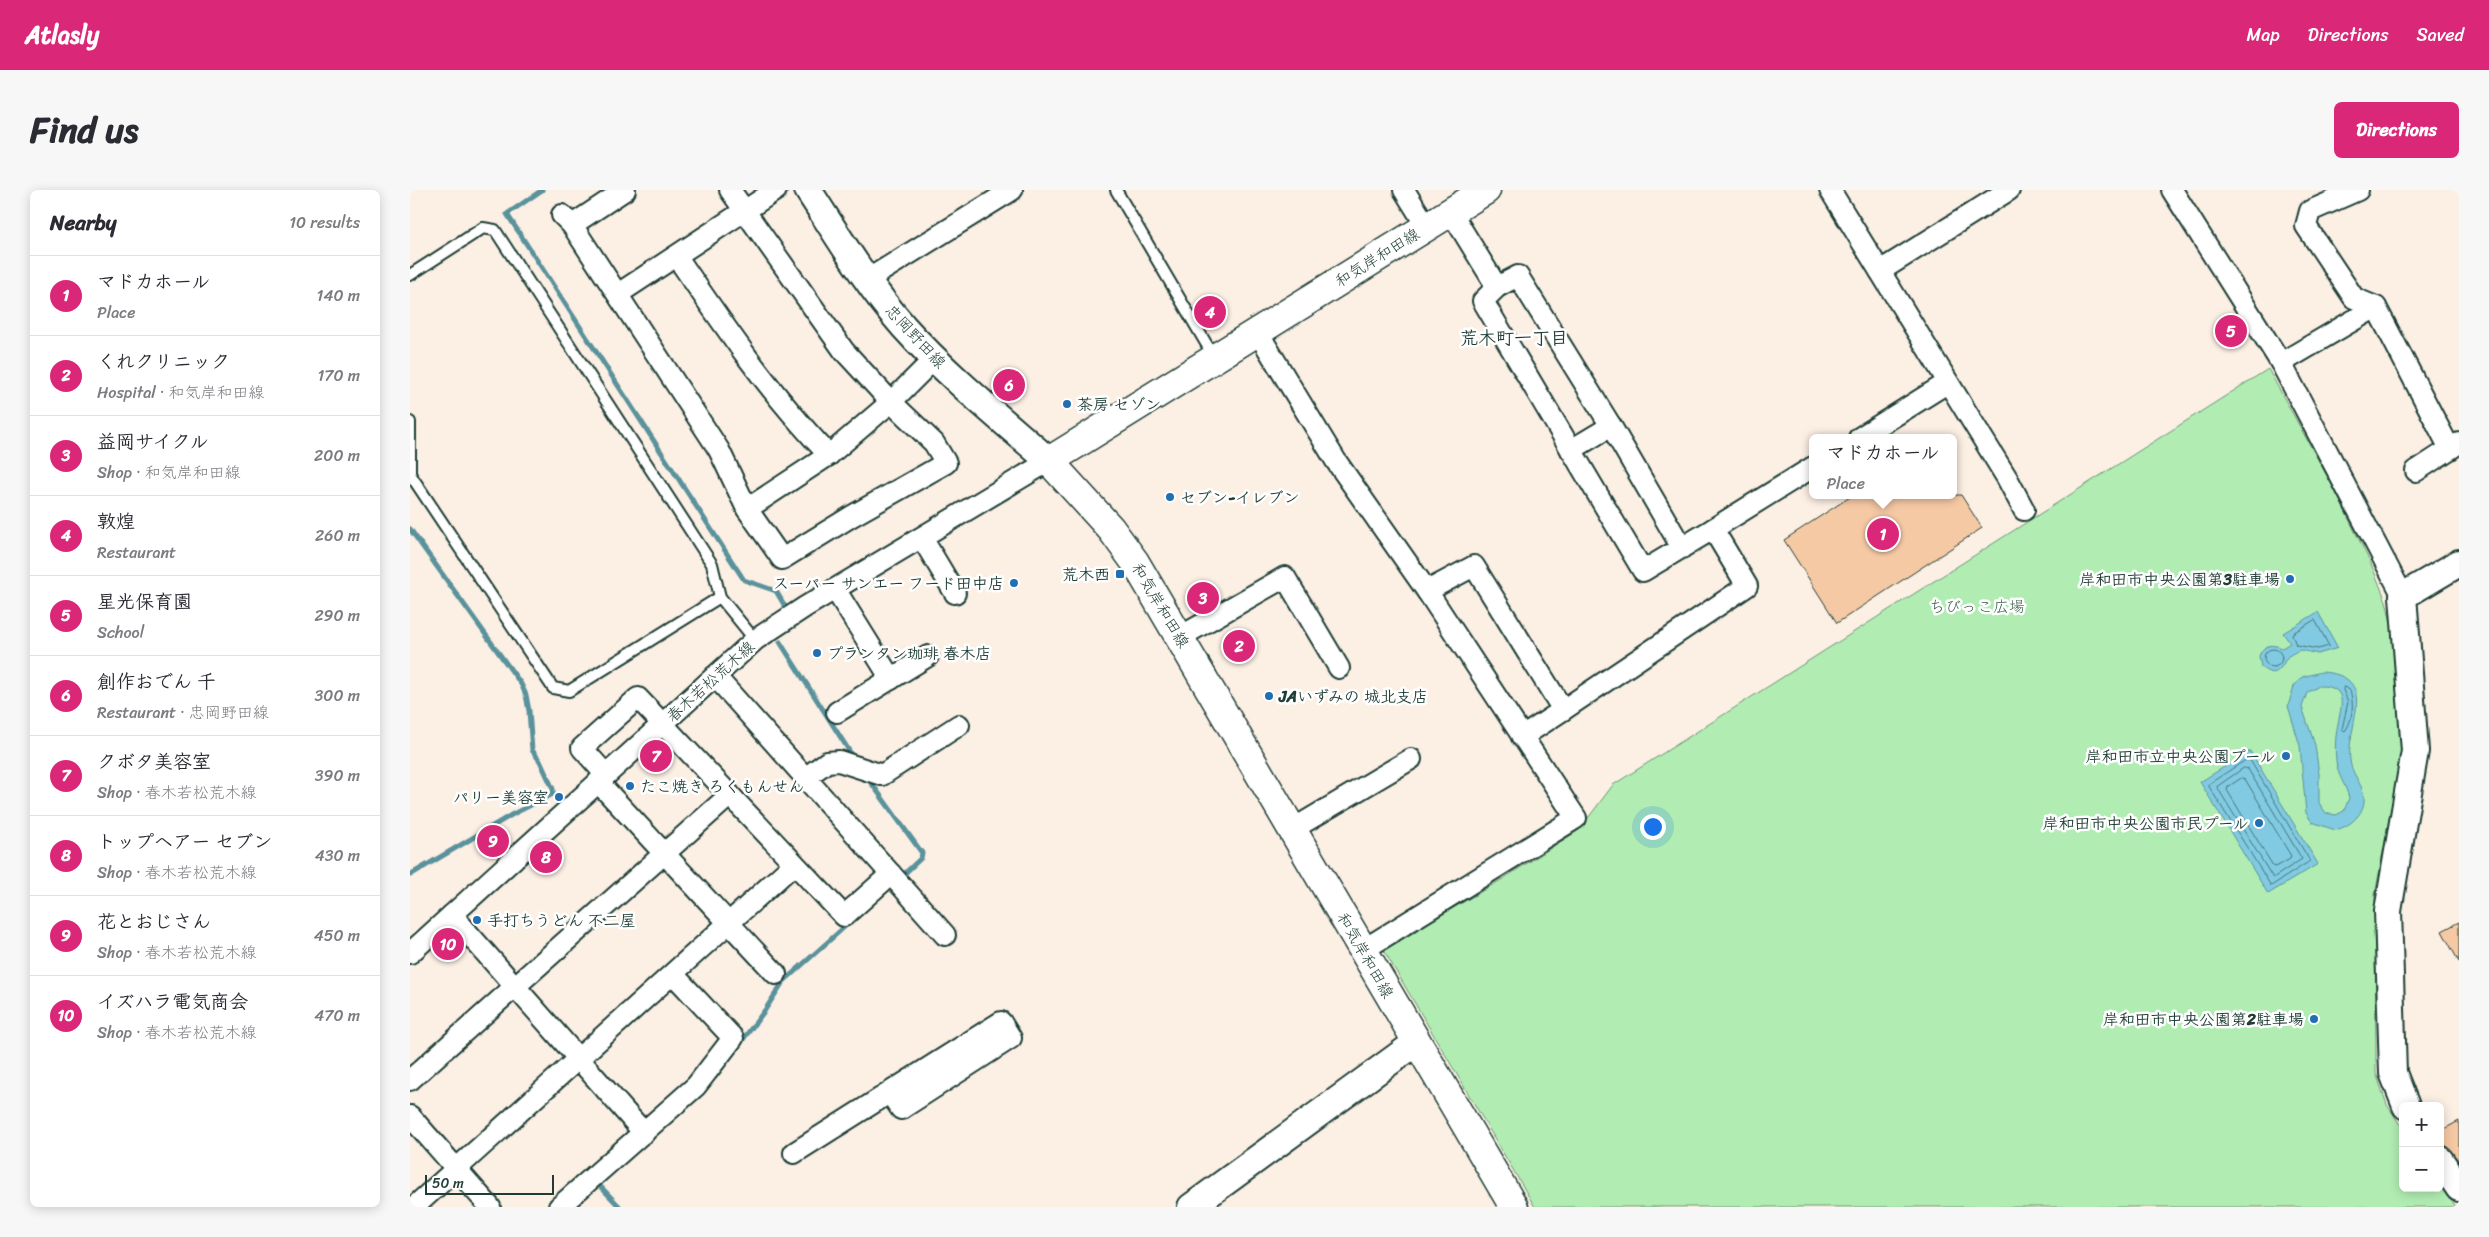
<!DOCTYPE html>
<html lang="en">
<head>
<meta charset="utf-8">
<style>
  :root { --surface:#fff; --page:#f7f7f7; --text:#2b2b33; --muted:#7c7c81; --line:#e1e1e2; --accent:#db2777 }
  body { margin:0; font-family:Sriracha,"Klee One",sans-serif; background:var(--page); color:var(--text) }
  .controls { position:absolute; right:15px; bottom:15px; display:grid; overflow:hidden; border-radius:8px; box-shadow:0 2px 12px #0003 }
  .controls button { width:45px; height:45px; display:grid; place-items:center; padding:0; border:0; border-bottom:1px solid var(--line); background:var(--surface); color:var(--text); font:25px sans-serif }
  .scale { position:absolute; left:15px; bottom:12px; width:129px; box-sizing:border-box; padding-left:5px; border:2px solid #1f3d34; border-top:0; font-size:14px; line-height:18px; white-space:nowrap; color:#1f3d34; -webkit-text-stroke:4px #fff; paint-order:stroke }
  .you { position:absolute; left:1242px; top:636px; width:18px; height:18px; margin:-12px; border:4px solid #fff; border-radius:50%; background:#1a73e8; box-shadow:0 0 0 8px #1a73e833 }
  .badge { display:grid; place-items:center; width:32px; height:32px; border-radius:50%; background:var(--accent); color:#fff; font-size:16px; font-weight:700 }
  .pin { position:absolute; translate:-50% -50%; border:2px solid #fff; box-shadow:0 1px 5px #0006 }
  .popup { position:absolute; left:1399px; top:244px; width:148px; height:65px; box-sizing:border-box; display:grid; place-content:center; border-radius:8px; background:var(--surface); filter:drop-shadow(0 1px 4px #0005); font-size:16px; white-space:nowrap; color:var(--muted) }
  .popup b { font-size:19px; color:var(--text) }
  .popup::after { content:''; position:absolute; left:50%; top:100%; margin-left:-10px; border:10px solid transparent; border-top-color:var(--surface) }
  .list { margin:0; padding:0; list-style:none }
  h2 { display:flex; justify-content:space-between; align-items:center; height:65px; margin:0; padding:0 20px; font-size:21px }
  h2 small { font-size:16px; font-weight:400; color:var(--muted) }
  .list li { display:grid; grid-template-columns:32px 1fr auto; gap:15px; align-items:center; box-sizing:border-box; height:80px; padding:0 20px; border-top:1px solid var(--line) }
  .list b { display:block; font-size:19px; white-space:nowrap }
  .list p { margin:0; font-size:16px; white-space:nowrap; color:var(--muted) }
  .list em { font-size:16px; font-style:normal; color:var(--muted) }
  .map { position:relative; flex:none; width:2049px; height:1017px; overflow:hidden; border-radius:8px }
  header { display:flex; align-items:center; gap:30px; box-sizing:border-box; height:70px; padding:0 25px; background:var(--accent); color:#fff }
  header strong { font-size:24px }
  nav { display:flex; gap:28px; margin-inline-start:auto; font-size:18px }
  .intro { display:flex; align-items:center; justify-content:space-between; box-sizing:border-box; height:120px; padding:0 30px }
  h1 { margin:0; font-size:35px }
  .button { padding:12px 22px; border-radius:8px; background:var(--accent); color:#fff; font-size:18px; font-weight:700 }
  main { display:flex; gap:30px; padding:0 30px }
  aside { flex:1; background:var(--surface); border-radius:8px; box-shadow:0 2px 12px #0003 }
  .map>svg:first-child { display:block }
  .green { fill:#b1edb2; stroke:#689573 }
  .water { fill:#81cae2; stroke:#5a929c; fill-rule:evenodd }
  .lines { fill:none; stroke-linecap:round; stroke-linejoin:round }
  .shore { stroke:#46757a; stroke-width:1 }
  .stream { stroke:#5a929c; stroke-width:5 }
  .building { fill:#f6c9a5; stroke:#1f3d34 }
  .service-casing { stroke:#1f3d34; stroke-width:14 }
  .minor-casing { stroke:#1f3d34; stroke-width:24 }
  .tertiary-casing { stroke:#1f3d34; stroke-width:30 }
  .secondary-casing { stroke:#1f3d34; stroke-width:31 }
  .service { stroke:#fff; stroke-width:10 }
  .minor { stroke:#fff; stroke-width:20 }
  .tertiary { stroke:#fff; stroke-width:26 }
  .secondary { stroke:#fff; stroke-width:28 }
  .poi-dot { fill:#1f6fb2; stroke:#fff; stroke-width:2 }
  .labels { text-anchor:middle; stroke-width:5; stroke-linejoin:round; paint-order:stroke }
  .street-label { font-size:16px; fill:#1f3d34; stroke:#fff }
  .poi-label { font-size:16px; font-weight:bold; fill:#1f3d34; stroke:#fff; text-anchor:end }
  .park-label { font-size:16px; fill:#3c604d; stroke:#fff }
  .neighbourhood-label { font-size:18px; font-weight:bold; fill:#1f3d34; stroke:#fff }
</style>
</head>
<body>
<header>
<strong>Atlasly</strong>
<nav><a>Map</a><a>Directions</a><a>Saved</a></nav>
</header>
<div class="intro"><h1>Find us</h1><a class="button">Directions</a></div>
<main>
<aside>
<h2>Nearby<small>10 results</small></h2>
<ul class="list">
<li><span class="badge">1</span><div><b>マドカホール</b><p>Place</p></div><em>140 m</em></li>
<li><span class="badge">2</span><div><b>くれクリニック</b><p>Hospital · 和気岸和田線</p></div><em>170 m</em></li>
<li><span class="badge">3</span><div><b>益岡サイクル</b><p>Shop · 和気岸和田線</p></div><em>200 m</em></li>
<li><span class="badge">4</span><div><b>敦煌</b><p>Restaurant</p></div><em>260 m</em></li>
<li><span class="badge">5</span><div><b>星光保育園</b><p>School</p></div><em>290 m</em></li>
<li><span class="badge">6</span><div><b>創作おでん 千</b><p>Restaurant · 忠岡野田線</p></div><em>300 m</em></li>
<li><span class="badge">7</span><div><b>クボタ美容室</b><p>Shop · 春木若松荒木線</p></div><em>390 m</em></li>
<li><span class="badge">8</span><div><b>トップヘアー セブン</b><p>Shop · 春木若松荒木線</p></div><em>430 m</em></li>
<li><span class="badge">9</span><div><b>花とおじさん</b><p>Shop · 春木若松荒木線</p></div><em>450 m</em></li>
<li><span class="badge">10</span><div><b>イズハラ電気商会</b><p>Shop · 春木若松荒木線</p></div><em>470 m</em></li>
</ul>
</aside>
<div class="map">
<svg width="2049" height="1017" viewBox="0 0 2049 1017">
  <rect width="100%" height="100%" fill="#fcefe4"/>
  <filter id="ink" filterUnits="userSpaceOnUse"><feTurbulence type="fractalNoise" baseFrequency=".02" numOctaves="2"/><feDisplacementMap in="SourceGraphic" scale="10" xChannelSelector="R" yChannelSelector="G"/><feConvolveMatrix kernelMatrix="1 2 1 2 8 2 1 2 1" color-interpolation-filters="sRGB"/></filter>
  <g filter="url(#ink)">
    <!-- green -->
    <polygon class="green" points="1858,179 1922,295 1961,374 1976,411 1983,441 1992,559 1965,705 1966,883 1977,915 1993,939 1993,998 2030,998 2030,994 2046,1017 1125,1017 973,759 1091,690 1169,640 1203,595"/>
    <!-- water -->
    <g class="water">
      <path d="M1908 422 1928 458 1908 464 1890 460C1886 462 1878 465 1876 469 1870 480 1865 489 1851 477L1849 466C1853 455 1861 453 1872 458L1880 453 1873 443Z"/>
      <path d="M1911 482C1971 485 1936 536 1940 570 1941 583 1952 593 1954 606 1956 623 1940 637 1925 640L1902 632 1896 623 1890 556 1878 516 1884 496 1892 487ZM1909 496C1941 496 1930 519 1927 539 1925 550 1925 560 1926 571 1927 585 1936 595 1939 608L1934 621 1926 625 1916 623 1909 613V584L1905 555 1892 517 1897 503Z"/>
      <polygon points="1840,561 1908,674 1858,704 1790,592"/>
    </g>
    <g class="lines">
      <!-- shore -->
      <g class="shore">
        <polygon points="1905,430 1919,456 1908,459 1886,455 1882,444"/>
        <circle cx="1863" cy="468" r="9"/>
        <path d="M1934 497 1940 500C1944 513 1943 531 1935 541L1932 539 1938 512 1933 500Z"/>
        <polygon points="1836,570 1840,570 1900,671 1861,696 1798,595"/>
        <polygon points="1834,578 1838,579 1892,669 1863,688 1807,597"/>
        <polygon points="1832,588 1835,589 1881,666 1880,669 1866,677 1863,676 1817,600 1818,597"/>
      </g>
      <!-- stream -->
      <g class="stream">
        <polyline points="132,0 97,24 334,390 366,401 376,418"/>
        <polyline points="0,339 111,494 116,505 119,521 122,560 130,571 143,599 143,604 103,624 0,685"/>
        <polyline points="370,452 445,570"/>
        <polyline points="457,587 512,663 511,668 492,686"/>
        <polyline points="305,887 355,820 373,792 440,732"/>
        <polyline points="192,990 189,995 210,1017"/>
      </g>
    </g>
    <!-- building -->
    <g class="building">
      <polygon points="1443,305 1551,305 1572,338 1427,433 1374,350"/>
      <polygon points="2049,732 2049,772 2032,741"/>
      <polygon points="2049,931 2049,971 2036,956 2030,945 2030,941"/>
    </g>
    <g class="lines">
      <defs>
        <g id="service">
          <polyline points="706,0 804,167"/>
          <polyline points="0,85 73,38 85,40 302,374 310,407 345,450"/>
          <polyline points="0,232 0,284 143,498 159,501 310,407"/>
        </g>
        <g id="minor">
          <polyline points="994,0 1017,37"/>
          <polyline points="1420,0 1597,288 1614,320"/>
          <polyline points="1762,0 1871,173 1993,406"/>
          <polyline points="1948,0 1900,21 1896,36 1944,108 1966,117 2040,259"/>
          <polyline points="1041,22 1087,97"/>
          <polyline points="152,25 162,35 309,260 337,319 372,369 442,326 536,273 524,253 481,212 434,161 320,0"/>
          <polyline points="162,35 215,0"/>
          <path d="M267 67C314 136 361 205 419 265"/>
          <polyline points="1470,81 1599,0"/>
          <polyline points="457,90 602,0"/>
          <polyline points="208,104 366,0"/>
          <polyline points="847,141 926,271 1017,401 1166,628 953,760"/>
          <polyline points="1871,173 1966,117"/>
          <polyline points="1449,248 1537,193"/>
          <polyline points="1161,260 1201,236"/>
          <polyline points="2006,281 2049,253"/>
          <polyline points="337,319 419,265 481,212 525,168"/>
          <polyline points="512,348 545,403"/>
          <polyline points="1272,358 1201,236 1108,86 1087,97 1073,111 1233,381 1303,339"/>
          <polyline points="425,399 481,489"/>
          <polyline points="1017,401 1064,376 1153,520 1112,547"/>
          <polyline points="770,447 875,387 929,478"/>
          <polyline points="305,486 535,745"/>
          <polyline points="1153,520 1337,396 1303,339 1403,277"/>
          <polyline points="427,522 518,466"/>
          <polyline points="196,585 172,558 228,508 434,726 481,684"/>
          <polyline points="395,588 417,572 429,571 472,585 549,535"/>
          <polyline points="188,592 366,784"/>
          <polyline points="883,639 1001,569"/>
          <polyline points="42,725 234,943"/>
          <polyline points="0,763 345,450 395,417 639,271"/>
          <polyline points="0,890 320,605"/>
          <polyline points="0,926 80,1017"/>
          <polyline points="384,963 591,832 601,848 491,919 480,903"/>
          <polyline points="4,1017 384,674"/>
          <polyline points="149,1017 286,896 323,848 263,784"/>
        </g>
        <g id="tertiary">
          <path d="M398 0C428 46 457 95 494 137 538 186 590 228 639 271"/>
          <polyline points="1996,916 1983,883 1978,721 2005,561 1993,406 2049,373"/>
          <polyline points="2030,970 2049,998"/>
          <polyline points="781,1017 1007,852"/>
        </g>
        <polyline id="secondary" points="1076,0 639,271 701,339 725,372 1104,1017"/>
      </defs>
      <!-- service casing -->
      <use href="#service" class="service-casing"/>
      <!-- minor casing -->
      <use href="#minor" class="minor-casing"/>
      <!-- tertiary casing -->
      <use href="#tertiary" class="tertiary-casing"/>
      <!-- secondary casing -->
      <use href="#secondary" class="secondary-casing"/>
      <!-- service -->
      <use href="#service" class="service"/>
      <!-- minor -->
      <use href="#minor" class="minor"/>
      <!-- tertiary -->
      <use href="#tertiary" class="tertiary"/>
      <!-- secondary -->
      <use href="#secondary" class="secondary"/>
    </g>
  </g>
  <!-- markers -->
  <g class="poi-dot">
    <circle cx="657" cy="214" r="5"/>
    <circle cx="760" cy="307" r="5"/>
    <rect x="705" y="379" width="10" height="10" rx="2.5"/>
    <circle cx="1880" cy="389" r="5"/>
    <circle cx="604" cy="393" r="5"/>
    <circle cx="407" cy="463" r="5"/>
    <circle cx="859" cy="506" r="5"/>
    <circle cx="1876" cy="566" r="5"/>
    <circle cx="220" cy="596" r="5"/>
    <circle cx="149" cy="607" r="5"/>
    <circle cx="1849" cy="633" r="5"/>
    <circle cx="67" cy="730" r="5"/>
    <circle cx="1904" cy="829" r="5"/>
  </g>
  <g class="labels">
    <!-- street labels -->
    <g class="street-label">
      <text transform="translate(967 67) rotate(-32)" y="6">和気岸和田線</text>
      <text transform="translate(506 146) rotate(47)" y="6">忠岡野田線</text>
      <text transform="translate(751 415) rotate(59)" y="6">和気岸和田線</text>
      <text transform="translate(300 491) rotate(-42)" y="6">春木若松荒木線</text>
      <text transform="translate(956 765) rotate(60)" y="6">和気岸和田線</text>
    </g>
    <!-- poi labels -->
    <g class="poi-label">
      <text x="667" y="220" text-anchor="start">茶房 セゾン</text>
      <text x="770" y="313" text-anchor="start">セブン-イレブン</text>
      <text x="700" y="390">荒木西</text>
      <text x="1870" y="395">岸和田市中央公園第3駐車場</text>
      <text x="594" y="399">スーパー サンエー フード田中店</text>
      <text x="417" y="469" text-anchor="start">プランタン珈琲 春木店</text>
      <text x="869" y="512" text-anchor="start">JAいずみの 城北支店</text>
      <text x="1866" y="572">岸和田市立中央公園プール</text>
      <text x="230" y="602" text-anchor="start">たこ焼き ろくもんせん</text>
      <text x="139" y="613">パリー美容室</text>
      <text x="1839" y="639">岸和田市中央公園市民プール</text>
      <text x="77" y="736" text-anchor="start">手打ちうどん 不二屋</text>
      <text x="1894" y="835">岸和田市中央公園第2駐車場</text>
    </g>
    <!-- park labels -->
    <g class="park-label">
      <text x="1567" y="422">ちびっこ広場</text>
    </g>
    <!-- neighbourhood labels -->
    <g class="neighbourhood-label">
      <text x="1104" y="154">荒木町一丁目</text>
    </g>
  </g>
</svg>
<div class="controls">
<button>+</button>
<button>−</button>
</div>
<div class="scale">50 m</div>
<div class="you"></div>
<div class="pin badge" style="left:1473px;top:344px">1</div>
<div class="popup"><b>マドカホール</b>Place</div>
<div class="pin badge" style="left:829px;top:456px">2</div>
<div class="pin badge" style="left:793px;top:408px">3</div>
<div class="pin badge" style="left:800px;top:122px">4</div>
<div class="pin badge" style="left:1821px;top:141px">5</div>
<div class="pin badge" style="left:599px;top:195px">6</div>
<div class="pin badge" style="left:246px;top:566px">7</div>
<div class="pin badge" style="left:136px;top:667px">8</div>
<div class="pin badge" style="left:83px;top:651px">9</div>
<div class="pin badge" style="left:38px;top:754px">10</div>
</div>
</main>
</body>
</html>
